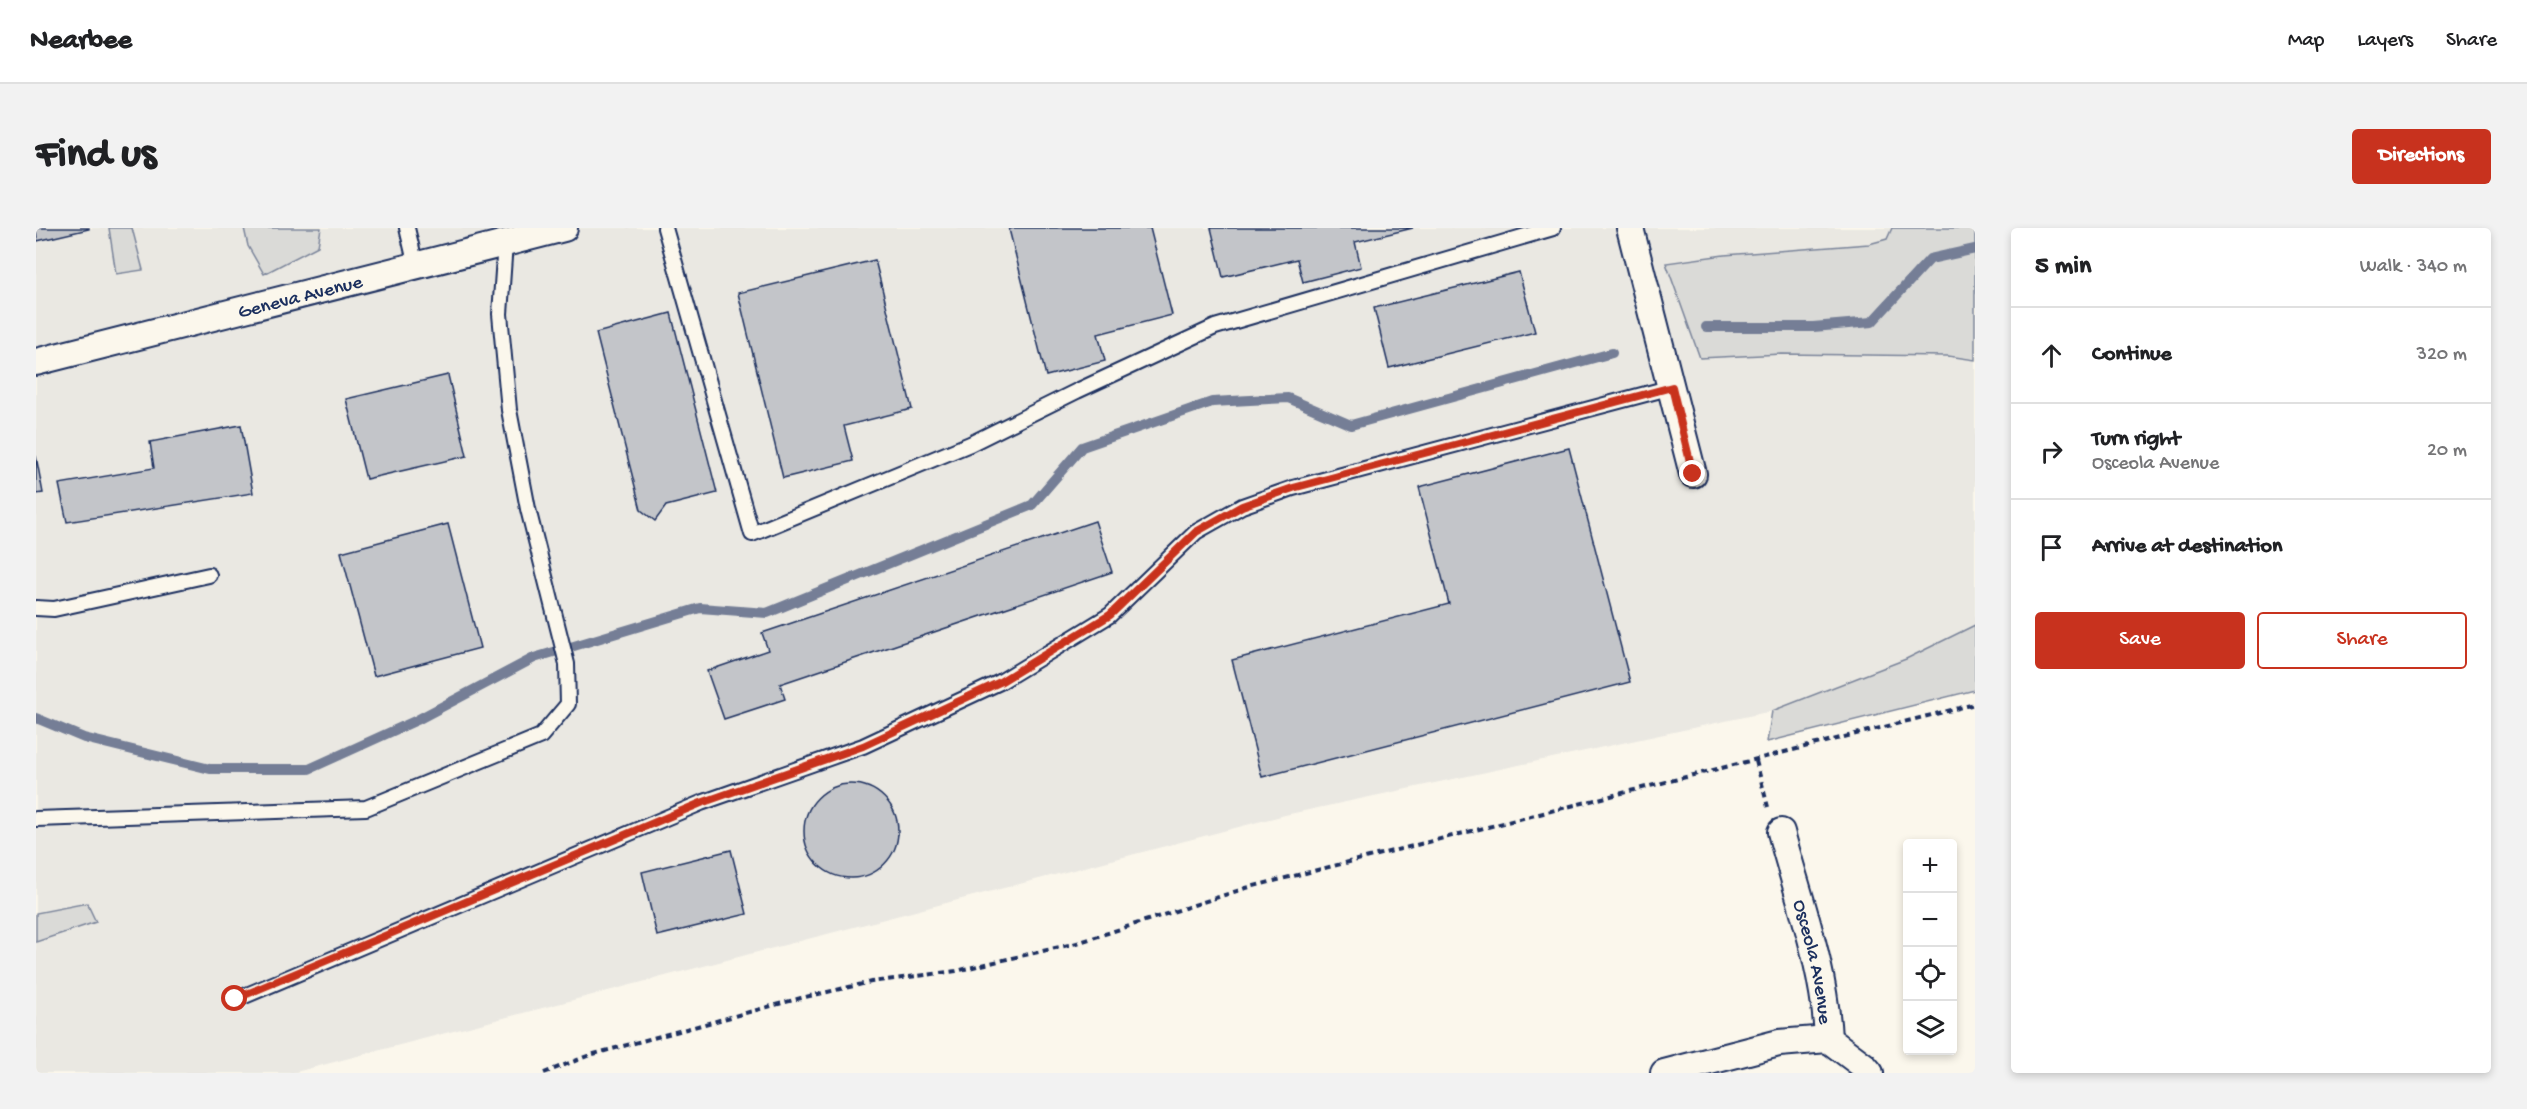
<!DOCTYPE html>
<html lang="en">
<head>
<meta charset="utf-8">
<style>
  :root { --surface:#fff; --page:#f2f2f2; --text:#202124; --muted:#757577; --line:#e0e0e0; --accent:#c8321e }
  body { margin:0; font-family:"Gochi Hand",sans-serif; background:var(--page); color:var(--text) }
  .controls { position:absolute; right:18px; bottom:18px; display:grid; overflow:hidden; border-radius:6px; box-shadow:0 3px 9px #0003 }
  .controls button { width:54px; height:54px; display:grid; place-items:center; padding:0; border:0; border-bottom:2px solid var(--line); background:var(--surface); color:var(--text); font:30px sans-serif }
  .stop { position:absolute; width:18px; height:18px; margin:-14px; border:4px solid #c8321e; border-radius:50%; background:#fff }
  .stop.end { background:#c8321e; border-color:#fff; box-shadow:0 2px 6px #0008 }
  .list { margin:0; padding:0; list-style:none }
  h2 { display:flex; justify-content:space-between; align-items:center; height:78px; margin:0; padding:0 24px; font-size:26px }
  h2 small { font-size:20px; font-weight:400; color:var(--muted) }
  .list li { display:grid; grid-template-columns:39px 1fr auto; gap:18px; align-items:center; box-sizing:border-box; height:96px; padding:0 24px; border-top:2px solid var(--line) }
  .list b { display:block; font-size:22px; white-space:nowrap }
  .list p { margin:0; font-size:20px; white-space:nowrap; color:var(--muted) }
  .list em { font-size:20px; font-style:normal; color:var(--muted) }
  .actions { display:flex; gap:12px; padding:18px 24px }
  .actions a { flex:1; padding:14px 0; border:2px solid var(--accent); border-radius:6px; text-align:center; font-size:21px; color:var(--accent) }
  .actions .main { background:var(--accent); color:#fff }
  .icon { flex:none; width:33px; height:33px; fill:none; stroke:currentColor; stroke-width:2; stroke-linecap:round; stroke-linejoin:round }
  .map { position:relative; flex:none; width:1939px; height:845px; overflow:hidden; border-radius:6px }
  header { display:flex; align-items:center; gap:36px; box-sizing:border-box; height:84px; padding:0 30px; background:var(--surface); border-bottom:2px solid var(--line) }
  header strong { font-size:28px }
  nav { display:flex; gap:33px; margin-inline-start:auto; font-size:21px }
  .intro { display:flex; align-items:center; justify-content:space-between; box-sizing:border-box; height:144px; padding:0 36px }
  h1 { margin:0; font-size:42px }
  .button { padding:15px 27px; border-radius:6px; background:var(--accent); color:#fff; font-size:21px; font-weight:700 }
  main { display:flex; gap:36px; padding:0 36px }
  aside { flex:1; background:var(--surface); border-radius:6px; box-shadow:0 3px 9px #0003 }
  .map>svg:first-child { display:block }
  .built { fill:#eae8e2 }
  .green { fill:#dadad7; stroke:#7a849a; stroke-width:1.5 }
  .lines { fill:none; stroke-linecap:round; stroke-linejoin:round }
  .stream { stroke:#747e96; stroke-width:10 }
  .building { fill:#c3c5c9; stroke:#1b2f5e; stroke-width:1.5 }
  .service-casing { stroke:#1b2f5e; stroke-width:18 }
  .minor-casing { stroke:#1b2f5e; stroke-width:30 }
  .path { stroke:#1b2f5e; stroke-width:4; stroke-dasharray:6 4.5; stroke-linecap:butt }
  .service { stroke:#fbf7ec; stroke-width:14 }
  .minor { stroke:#fbf7ec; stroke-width:26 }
  .route { stroke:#c8321e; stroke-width:8 }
  .labels { text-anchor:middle; stroke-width:4.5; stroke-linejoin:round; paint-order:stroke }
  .street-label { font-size:20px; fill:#1b2f5e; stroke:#fbf7ec }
</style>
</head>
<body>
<header>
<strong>Nearbee</strong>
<nav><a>Map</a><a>Layers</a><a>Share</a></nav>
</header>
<div class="intro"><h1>Find us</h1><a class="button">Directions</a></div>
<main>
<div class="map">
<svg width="1939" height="845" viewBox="0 0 1939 845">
  <rect width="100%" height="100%" fill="#fbf7ec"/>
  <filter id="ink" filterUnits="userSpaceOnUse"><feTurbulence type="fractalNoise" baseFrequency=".0167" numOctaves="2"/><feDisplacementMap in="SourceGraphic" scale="12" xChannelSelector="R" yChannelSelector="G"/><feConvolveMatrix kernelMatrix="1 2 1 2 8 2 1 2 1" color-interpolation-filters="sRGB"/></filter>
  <g filter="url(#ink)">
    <!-- built -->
    <polygon class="built" points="0,0 1856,0 1851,11 1833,16 1688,27 1664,129 1746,126 1912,128 1939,132 1939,397 1870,431 1736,483 1249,587 256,845 0,845 0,714 59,694 51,675 0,685"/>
    <!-- green -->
    <g class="green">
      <polygon points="73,0 96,0 107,42 80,46"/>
      <polygon points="208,0 285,0 282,18 228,46 212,18"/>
      <polygon points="1856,0 1939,0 1939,132 1912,128 1746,126 1664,130 1630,35 1688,27 1833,16 1851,11"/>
      <polygon points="1939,397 1939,462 1731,514 1736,483 1870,431"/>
      <polygon points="51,675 60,694 0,714 0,685"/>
    </g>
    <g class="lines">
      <!-- stream -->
      <g class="stream">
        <polyline points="1670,99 1777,99 1836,94 1894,31 1939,21"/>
        <polyline points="0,490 48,510 174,541 273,541 381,492 498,430 664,380 731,385 996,277 1046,219 1176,174 1252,170 1315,197 1576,125"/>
      </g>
    </g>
    <!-- building -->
    <g class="building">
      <polygon points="0,0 53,0 53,1 1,13"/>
      <polygon points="978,0 1114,0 1136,87 1062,106 1069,133 1010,148 973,1"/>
      <polygon points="1175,0 1377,0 1319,14 1325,39 1267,54 1261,31 1187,49"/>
      <polygon points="839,32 876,181 808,198 817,233 747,250 702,65"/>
      <polygon points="1483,44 1499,104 1353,140 1338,80"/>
      <polygon points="635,85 681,265 630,278 619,293 605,282 560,105"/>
      <polygon points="412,147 431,228 330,251 310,171"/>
      <polygon points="205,197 217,265 31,294 23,256 118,240 114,214"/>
      <polygon points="1533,220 1594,454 1226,549 1196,432 1413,376 1383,259"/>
      <polygon points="0,228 7,265 0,266"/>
      <polygon points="1059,293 1076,344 744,456 749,471 688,491 671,443 732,422 726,405"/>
      <polygon points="412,296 444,420 338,448 305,324"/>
      <circle cx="815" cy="603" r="47"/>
      <polygon points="695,622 711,686 621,708 606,644"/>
    </g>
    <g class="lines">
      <defs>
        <g id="service">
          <polyline points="371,0 380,38"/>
          <polyline points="629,0 716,306 934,216 1041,163 1179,99 1517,0"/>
          <polyline points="0,380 18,381 173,347"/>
          <polyline points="0,591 330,580 505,508 532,476 531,436 492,281 473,182 464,86 469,15"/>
          <polyline points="199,772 665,575 827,518 964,454 1074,387 1160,304 1206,278 1257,260 1636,159"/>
        </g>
        <g id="minor">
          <polyline points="1594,0 1657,246"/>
          <path id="s1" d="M0 134 528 0"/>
          <path id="s2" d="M1745 604C1763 672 1789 740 1792 811L1828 838 1834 845"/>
          <polyline points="1628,845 1743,815 1792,811"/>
        </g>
      </defs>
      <!-- service casing -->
      <use href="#service" class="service-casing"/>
      <!-- minor casing -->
      <use href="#minor" class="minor-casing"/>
      <!-- path -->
      <g class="path">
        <polyline points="1720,533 1732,579"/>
        <polyline points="508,845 554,827 765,770 835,754 920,743 1041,715 1210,660 1939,476"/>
      </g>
      <!-- service -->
      <use href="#service" class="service"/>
      <!-- minor -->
      <use href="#minor" class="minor"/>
    </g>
  </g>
  <g class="lines" filter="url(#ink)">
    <!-- route -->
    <polyline class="route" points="199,771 665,575 827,518 964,454 1074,387 1160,304 1206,278 1257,260 1636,159 1657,246"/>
  </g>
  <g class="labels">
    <!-- street labels -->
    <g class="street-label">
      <text dy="7" stroke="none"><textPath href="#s1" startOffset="272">Geneva Avenue</textPath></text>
      <text dy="7" stroke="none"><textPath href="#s2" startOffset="134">Osceola Avenue</textPath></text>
    </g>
  </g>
</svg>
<div class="controls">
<button>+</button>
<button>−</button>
<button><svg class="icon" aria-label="locate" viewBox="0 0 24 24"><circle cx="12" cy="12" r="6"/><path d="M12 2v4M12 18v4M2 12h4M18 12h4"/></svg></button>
<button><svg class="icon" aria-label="layers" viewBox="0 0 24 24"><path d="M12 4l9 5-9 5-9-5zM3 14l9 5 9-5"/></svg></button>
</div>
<div class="stop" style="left:199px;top:771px"></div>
<div class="stop end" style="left:1657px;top:246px"></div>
</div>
<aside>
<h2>5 min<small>Walk · 340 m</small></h2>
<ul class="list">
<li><svg class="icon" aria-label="ahead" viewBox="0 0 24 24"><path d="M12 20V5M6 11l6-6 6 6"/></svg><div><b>Continue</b></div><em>320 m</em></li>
<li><svg class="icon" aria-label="right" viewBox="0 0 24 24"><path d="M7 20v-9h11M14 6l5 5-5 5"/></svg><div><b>Turn right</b><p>Osceola Avenue</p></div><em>20 m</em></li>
<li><svg class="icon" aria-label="arrive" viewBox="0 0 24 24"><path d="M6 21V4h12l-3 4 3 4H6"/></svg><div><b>Arrive at destination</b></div></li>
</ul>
<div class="actions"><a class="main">Save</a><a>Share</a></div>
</aside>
</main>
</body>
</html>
